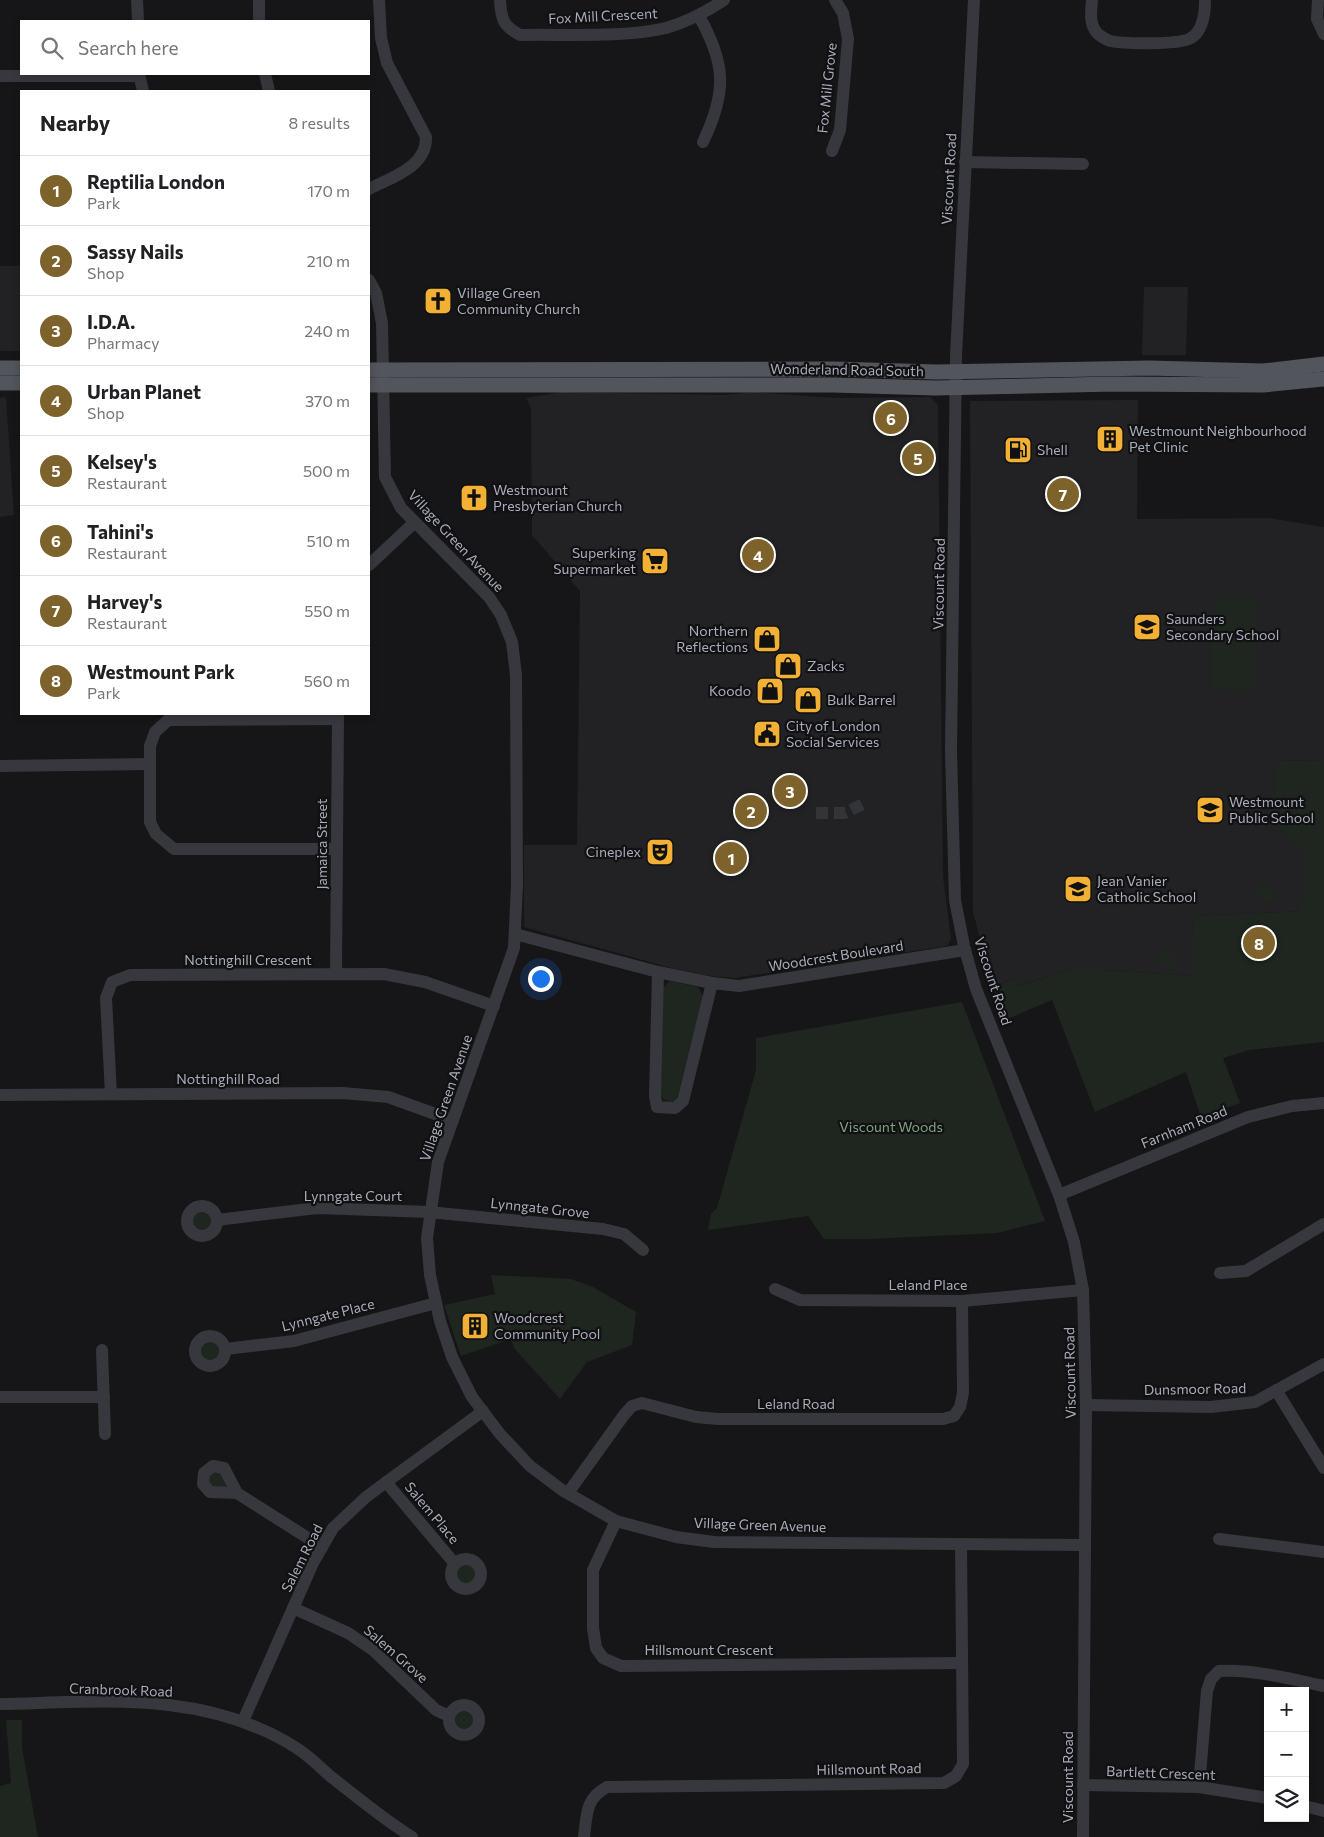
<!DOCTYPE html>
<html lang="en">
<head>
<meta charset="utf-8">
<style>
  :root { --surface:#fff; --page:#f6f6f6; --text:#202124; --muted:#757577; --line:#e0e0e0; --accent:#7e622b }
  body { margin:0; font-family:Commissioner,sans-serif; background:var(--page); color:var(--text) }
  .controls { position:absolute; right:15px; bottom:15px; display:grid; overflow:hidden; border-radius:0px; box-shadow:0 2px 8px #0003 }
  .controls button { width:45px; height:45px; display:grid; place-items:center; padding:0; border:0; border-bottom:1px solid var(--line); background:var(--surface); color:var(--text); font:25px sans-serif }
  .you { position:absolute; left:540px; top:978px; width:18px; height:18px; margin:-12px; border:4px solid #fff; border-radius:50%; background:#1a73e8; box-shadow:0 0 0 8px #1a73e833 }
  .badge { display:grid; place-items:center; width:32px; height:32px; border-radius:50%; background:var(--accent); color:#fff; font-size:16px; font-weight:700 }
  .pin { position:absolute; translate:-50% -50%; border:2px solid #fff; box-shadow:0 1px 5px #0006 }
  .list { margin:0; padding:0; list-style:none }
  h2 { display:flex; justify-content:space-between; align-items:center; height:65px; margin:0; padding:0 20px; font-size:21px }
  h2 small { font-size:16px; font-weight:400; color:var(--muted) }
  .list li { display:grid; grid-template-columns:32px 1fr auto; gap:15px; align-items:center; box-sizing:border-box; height:70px; padding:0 20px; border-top:1px solid var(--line) }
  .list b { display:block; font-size:19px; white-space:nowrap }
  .list p { margin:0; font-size:16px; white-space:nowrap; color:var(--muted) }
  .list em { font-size:16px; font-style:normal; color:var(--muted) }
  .icon { flex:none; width:28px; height:28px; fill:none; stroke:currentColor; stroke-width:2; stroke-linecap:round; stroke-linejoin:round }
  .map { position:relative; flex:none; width:1324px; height:1837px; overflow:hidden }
  .search { position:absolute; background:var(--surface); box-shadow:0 2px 8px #0003; left:20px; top:20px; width:350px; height:55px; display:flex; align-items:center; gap:12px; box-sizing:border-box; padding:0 18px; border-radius:0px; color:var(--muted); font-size:19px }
  .panel { position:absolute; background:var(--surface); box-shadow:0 2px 8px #0003; left:20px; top:90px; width:350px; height:625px; border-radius:0px }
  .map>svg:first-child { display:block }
  .built { fill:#222225 }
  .green { fill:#1e261f }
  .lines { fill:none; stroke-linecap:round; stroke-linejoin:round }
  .minor-tunnel { stroke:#333438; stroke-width:12; stroke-dasharray:12 6; stroke-linecap:butt }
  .minor { stroke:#37383d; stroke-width:12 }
  .major { stroke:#53555c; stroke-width:15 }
  .labels { text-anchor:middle; stroke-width:4.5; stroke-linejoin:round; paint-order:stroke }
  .street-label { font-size:14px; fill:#a8adb8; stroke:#111113 }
  .poi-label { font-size:14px; fill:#a8adb8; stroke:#111113; text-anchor:start }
  .park-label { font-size:14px; fill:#7fa381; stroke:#111113 }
</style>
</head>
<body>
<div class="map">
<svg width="1324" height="1837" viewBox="0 0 1324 1837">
  <rect width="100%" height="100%" fill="#161618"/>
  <!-- built -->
  <g class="built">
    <rect x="0" y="266" width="21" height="85"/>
    <polygon points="1144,287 1188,287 1186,355 1142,355"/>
    <polygon points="562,392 724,395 753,392 835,398 930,397 938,405 943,876 951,939 947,946 735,978 710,976 675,969 524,927 524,845 577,845 580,591 532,535 531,408 526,398"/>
    <polygon points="6,397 14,515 0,517 0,398"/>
    <polygon points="1138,400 1137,519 1269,518 1324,527 1324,760 1277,761 1303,849 1304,911 1194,916 1192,976 1103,970 1069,970 1018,986 1013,979 993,987 973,912 970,401"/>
  </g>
  <!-- green -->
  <g class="green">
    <polygon points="1214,598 1257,598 1256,690 1211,689"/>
    <polygon points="1324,760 1324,1042 1249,1050 1223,1058 1240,1103 1201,1117 1186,1072 1095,1112 1052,1000 1005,1020 993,987 1014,979 1019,986 1069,970 1103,970 1191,976 1194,916 1303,911 1303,849 1273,823 1277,761"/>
    <polygon points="1264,882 1277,894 1266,904 1255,894"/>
    <polygon points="1160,953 1175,953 1174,966 1160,966"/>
    <polygon points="670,981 698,987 703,996 677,1098 672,1102 665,1100 660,1095 661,990"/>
    <polygon points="962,1002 1045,1221 997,1233 870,1239 824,1239 808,1216 708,1230 711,1214 717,1208 756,1070 756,1038"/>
    <circle cx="202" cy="1221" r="10"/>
    <polygon points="491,1275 571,1279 593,1287 636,1312 632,1345 587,1362 560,1399 514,1348 511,1339 461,1356 444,1305 495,1294"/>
    <circle cx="209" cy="1351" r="10"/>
    <polygon points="220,1470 227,1484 225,1487 213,1490 207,1477 208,1474"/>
    <circle cx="466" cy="1575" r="10"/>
    <circle cx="465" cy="1720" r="10"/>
    <polygon points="6,1720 22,1720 22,1748 38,1837 0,1837 0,1786 11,1783"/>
  </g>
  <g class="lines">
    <!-- minor-tunnel -->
    <polyline class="minor-tunnel" points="816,813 845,813 865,803"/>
    <!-- minor -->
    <g class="minor">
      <polyline points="137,0 138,21"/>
      <polyline points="259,0 259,21"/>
      <path d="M500 0C501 19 503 26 520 35 565 34 623 38 666 28 687 22 706 12 724 0"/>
      <polyline points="974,0 956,356 951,751 955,900 964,946 976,989 1059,1195 1074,1242 1083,1290 1086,1405 1083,1837"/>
      <path d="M1092 0C1091 12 1089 24 1097 33 1100 36 1107 40 1110 41 1123 44 1180 45 1191 38 1203 31 1205 13 1205 0"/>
      <polyline points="1318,0 1317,19 1324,34"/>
      <path d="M699 16C726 64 727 92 703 142"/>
      <polyline points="139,74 143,91"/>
      <polyline points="265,74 269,91"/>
      <polyline points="0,76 139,76"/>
      <polyline points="832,151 840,130 848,39 843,13 835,0"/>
      <polyline points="965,162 1083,164"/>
      <path d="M369 189C392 177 427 167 426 137L387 63 381 38 379 0"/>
      <polyline points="369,280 376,293 382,323 385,477 401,508 489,597 501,615 512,642 516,675 517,885 514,948 438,1162 427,1238 430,1275 440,1321 452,1357 472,1397 500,1434 530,1466 562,1490 616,1521 676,1537 714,1542 1085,1545"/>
      <polyline points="369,565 415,522"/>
      <polyline points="0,766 150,764"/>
      <polyline points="337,849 174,849 156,834 150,822 150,746 155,732 168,720 338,719"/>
      <polyline points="515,934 658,972 655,1096 657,1107 675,1108 683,1101 712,983 739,986 965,950"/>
      <polyline points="658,972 712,983"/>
      <polyline points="336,974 338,714"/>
      <polyline points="111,1094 106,998 112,982 130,975 384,974 425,982 494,1006"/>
      <polyline points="0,1095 343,1093 388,1097 452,1120"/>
      <polyline points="1059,1195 1248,1117 1292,1106 1324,1103"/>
      <circle cx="202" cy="1221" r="15"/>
      <polyline points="217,1220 317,1208 429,1212 603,1229 624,1234 643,1250"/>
      <polyline points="1220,1273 1246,1271 1324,1224"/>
      <polyline points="775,1289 800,1300 962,1301 1083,1290"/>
      <circle cx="210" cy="1351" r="15"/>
      <polyline points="225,1349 294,1341 436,1303"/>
      <polyline points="102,1350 105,1434"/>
      <polyline points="1276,1390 1324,1468"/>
      <polyline points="0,1397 104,1397"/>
      <polyline points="1086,1405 1211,1407 1255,1402 1324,1364"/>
      <polyline points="386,1482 455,1564"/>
      <polyline points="237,1493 224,1468 213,1466 204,1473 203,1484 210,1492 237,1493 322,1547"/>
      <polyline points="568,1493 624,1415 632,1406 642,1403 696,1417 718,1419 943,1419 954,1416 960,1407 963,1393 962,1301"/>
      <polyline points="616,1521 593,1570 593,1628 596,1648 603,1658 621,1666 962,1663"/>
      <polyline points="1219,1539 1324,1552"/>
      <circle cx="466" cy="1574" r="15"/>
      <polyline points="293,1608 348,1633 373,1650 436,1710 449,1716"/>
      <path d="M0 1704C102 1702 204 1690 295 1747 308 1755 319 1766 330 1776 357 1797 383 1819 412 1837"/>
      <circle cx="464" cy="1720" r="15"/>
      <polyline points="243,1721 313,1563 333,1528 366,1497 483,1411"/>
      <polyline points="1083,1785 1199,1787 1268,1798"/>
      <path d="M1199 1787 1207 1691 1211 1679 1219 1671C1253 1669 1291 1679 1324 1686"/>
      <polyline points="1305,1806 1324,1811"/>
      <path d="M584 1837C587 1814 585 1799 607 1787L944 1783 956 1776 963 1764 961 1544"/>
    </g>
    <!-- major -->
    <g class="major">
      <polyline points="0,368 21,368"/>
      <polyline points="369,370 833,369 937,372 1149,368 1263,371 1324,364"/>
      <polyline points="0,383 21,383"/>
      <polyline points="369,385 833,385 935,388 1114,384 1263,385 1324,379"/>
    </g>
  </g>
  <!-- icons -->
  <defs>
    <symbol id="church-square" viewBox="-11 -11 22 22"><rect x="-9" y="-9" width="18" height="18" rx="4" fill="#f2b134" stroke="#111113"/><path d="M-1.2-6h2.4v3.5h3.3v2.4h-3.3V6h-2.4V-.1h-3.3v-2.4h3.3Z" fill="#111"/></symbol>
    <symbol id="building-square" viewBox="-11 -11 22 22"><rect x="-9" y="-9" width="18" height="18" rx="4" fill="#f2b134" stroke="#111113"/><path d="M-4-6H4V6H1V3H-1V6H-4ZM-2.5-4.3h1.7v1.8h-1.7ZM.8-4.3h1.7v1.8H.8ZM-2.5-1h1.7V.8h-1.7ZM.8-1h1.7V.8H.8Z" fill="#111"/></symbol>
    <symbol id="fuel-square" viewBox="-11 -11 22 22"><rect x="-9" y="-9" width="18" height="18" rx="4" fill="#f2b134" stroke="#111113"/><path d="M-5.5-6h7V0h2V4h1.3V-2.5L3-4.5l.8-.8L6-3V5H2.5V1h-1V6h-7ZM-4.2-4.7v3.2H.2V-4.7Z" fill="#111"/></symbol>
    <symbol id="supermarket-square" viewBox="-11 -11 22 22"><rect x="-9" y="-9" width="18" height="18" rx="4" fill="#f2b134" stroke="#111113"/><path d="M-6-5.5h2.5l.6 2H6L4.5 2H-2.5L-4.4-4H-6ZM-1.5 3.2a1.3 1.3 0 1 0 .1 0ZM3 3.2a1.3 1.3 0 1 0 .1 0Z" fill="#111"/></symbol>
    <symbol id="school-square" viewBox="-11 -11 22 22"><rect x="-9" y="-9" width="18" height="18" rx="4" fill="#f2b134" stroke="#111113"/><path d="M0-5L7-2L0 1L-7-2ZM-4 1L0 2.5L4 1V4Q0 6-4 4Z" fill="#111"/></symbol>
    <symbol id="shop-square" viewBox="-11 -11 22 22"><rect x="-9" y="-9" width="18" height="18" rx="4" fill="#f2b134" stroke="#111113"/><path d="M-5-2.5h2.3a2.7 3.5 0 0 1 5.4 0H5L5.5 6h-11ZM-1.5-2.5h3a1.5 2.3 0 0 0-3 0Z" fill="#111"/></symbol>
    <symbol id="civic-square" viewBox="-11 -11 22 22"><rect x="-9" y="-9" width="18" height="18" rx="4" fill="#f2b134" stroke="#111113"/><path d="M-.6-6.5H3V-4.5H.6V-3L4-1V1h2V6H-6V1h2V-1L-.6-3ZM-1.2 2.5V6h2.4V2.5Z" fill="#111"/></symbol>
    <symbol id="theatre-square" viewBox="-11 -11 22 22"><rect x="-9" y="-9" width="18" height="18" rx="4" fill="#f2b134" stroke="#111113"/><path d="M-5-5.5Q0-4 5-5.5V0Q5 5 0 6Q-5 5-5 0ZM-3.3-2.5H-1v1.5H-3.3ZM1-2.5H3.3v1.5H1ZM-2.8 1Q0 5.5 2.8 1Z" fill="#111"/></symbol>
  </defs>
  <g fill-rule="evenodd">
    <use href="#church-square" x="422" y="285" width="32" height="32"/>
    <use href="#building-square" x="1094" y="423" width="32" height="32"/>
    <use href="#fuel-square" x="1002" y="434" width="32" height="32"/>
    <use href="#church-square" x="458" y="482" width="32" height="32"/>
    <use href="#supermarket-square" x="639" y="545" width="32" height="32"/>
    <use href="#school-square" x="1131" y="611" width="32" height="32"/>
    <use href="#shop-square" x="751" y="623" width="32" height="32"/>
    <use href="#shop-square" x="772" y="650" width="32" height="32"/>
    <use href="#shop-square" x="754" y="675" width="32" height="32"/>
    <use href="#shop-square" x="792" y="684" width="32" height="32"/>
    <use href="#civic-square" x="751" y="718" width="32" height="32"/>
    <use href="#school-square" x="1194" y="794" width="32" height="32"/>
    <use href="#theatre-square" x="644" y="836" width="32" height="32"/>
    <use href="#school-square" x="1062" y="873" width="32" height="32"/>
    <use href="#building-square" x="459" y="1310" width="32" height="32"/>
  </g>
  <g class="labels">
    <!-- street labels -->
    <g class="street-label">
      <text transform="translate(603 16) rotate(-3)" y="5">Fox Mill Crescent</text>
      <text transform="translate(827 88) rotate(-84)" y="5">Fox Mill Grove</text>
      <text transform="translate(949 179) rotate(-87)" y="5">Viscount Road</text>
      <text transform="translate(847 370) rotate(1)" y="5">Wonderland Road South</text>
      <text transform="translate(456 541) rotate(47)" y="5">Village Green Avenue</text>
      <text transform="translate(939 584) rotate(-89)" y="5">Viscount Road</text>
      <text transform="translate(322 844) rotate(-90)" y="5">Jamaica Street</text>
      <text transform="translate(836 956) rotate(-9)" y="5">Woodcrest Boulevard</text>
      <text x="248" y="965">Nottinghill Crescent</text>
      <text transform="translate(993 981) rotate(72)" y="5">Viscount Road</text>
      <text x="228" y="1084">Nottinghill Road</text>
      <text transform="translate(446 1098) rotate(-71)" y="5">Village Green Avenue</text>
      <text transform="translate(1184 1127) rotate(-22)" y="5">Farnham Road</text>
      <text x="353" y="1201">Lynngate Court</text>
      <text transform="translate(540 1208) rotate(6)" y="5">Lynngate Grove</text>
      <text x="928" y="1290">Leland Place</text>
      <text transform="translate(328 1315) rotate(-14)" y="5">Lynngate Place</text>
      <text transform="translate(1070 1373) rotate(-91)" y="5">Viscount Road</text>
      <text transform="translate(1195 1389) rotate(-1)" y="5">Dunsmoor Road</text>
      <text x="796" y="1409">Leland Road</text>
      <text transform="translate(432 1513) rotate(50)" y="5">Salem Place</text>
      <text transform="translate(760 1525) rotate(2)" y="5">Village Green Avenue</text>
      <text transform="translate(302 1558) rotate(-63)" y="5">Salem Road</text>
      <text x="709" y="1655">Hillsmount Crescent</text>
      <text transform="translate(396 1654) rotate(41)" y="5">Salem Grove</text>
      <text transform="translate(121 1690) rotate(2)" y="5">Cranbrook Road</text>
      <text transform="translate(869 1769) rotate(-1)" y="5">Hillsmount Road</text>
      <text transform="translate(1161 1773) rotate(2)" y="5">Bartlett Crescent</text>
      <text transform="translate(1068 1777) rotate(-90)" y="5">Viscount Road</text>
    </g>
    <!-- poi labels -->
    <g class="poi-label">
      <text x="457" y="298">Village Green<tspan x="457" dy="16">Community Church</tspan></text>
      <text x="1129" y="436">Westmount Neighbourhood<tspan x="1129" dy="16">Pet Clinic</tspan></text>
      <text x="1037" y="455">Shell</text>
      <text x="493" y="495">Westmount<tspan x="493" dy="16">Presbyterian Church</tspan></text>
      <text x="636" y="558" text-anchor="end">Superking<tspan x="636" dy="16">Supermarket</tspan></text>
      <text x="1166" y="624">Saunders<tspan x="1166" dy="16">Secondary School</tspan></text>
      <text x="748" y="636" text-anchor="end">Northern<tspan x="748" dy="16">Reflections</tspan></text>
      <text x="807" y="671">Zacks</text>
      <text x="751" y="696" text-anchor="end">Koodo</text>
      <text x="827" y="705">Bulk Barrel</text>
      <text x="786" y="731">City of London<tspan x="786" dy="16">Social Services</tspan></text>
      <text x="1229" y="807">Westmount<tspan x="1229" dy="16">Public School</tspan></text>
      <text x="641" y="857" text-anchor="end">Cineplex</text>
      <text x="1097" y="886">Jean Vanier<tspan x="1097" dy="16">Catholic School</tspan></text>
      <text x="494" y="1323">Woodcrest<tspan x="494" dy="16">Community Pool</tspan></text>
    </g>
    <!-- park labels -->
    <g class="park-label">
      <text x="891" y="1132">Viscount Woods</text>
    </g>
  </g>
</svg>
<div class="controls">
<button>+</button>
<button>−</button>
<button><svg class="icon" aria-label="layers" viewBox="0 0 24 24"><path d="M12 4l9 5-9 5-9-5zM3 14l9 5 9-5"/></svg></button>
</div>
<div class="you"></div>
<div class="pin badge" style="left:731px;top:858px">1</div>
<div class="pin badge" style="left:751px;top:811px">2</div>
<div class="pin badge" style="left:790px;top:791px">3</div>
<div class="pin badge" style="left:758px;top:555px">4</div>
<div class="pin badge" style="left:918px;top:458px">5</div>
<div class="pin badge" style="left:891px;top:418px">6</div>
<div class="pin badge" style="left:1063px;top:494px">7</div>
<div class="pin badge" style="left:1259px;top:943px">8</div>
<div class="search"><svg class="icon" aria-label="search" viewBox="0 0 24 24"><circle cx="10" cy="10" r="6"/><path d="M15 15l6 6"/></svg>Search here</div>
<section class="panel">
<h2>Nearby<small>8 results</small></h2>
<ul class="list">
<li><span class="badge">1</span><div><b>Reptilia London</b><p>Park</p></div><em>170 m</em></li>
<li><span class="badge">2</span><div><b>Sassy Nails</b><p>Shop</p></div><em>210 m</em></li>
<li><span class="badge">3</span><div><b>I.D.A.</b><p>Pharmacy</p></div><em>240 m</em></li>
<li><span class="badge">4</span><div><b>Urban Planet</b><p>Shop</p></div><em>370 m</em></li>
<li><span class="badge">5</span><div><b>Kelsey's</b><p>Restaurant</p></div><em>500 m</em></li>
<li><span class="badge">6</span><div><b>Tahini's</b><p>Restaurant</p></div><em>510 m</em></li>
<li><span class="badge">7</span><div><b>Harvey's</b><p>Restaurant</p></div><em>550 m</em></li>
<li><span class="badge">8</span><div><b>Westmount Park</b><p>Park</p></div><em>560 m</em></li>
</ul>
</section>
</div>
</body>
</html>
